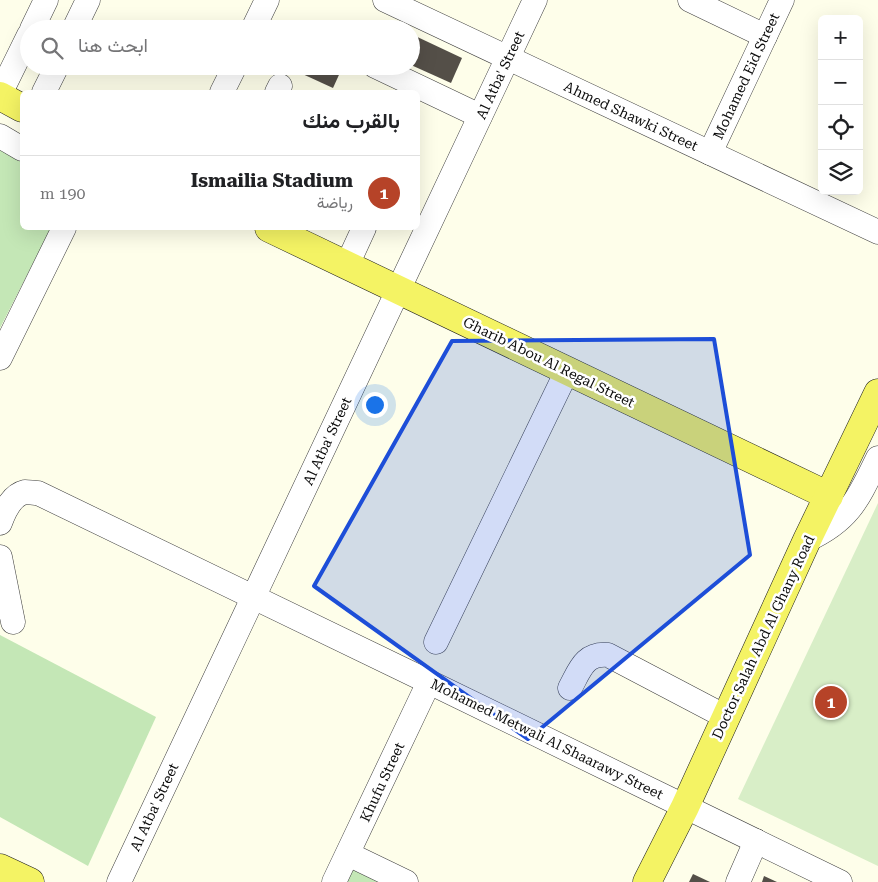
<!DOCTYPE html>
<html lang="ar">
<head>
<meta charset="utf-8">
<style>
  :root { --surface:#fff; --page:#f2f2f2; --text:#202124; --muted:#757577; --line:#e0e0e0; --accent:#b64328 }
  body { margin:0; font-family:"Roboto Serif",Vazirmatn,serif; background:var(--page); color:var(--text); direction:rtl }
  .controls { position:absolute; right:15px; top:15px; display:grid; overflow:hidden; border-radius:8px; box-shadow:0 5px 20px #0002 }
  .controls button { width:45px; height:45px; display:grid; place-items:center; padding:0; border:0; border-bottom:1px solid var(--line); background:var(--surface); color:var(--text); font:25px sans-serif }
  .you { position:absolute; left:374px; top:404px; width:18px; height:18px; margin:-12px; border:4px solid #fff; border-radius:50%; background:#1a73e8; box-shadow:0 0 0 8px #1a73e833 }
  .badge { display:grid; place-items:center; width:32px; height:32px; border-radius:50%; background:var(--accent); color:#fff; font-size:16px; font-weight:700 }
  .pin { position:absolute; translate:-50% -50%; border:2px solid #fff; box-shadow:0 1px 5px #0006 }
  .list { margin:0; padding:0; list-style:none }
  h2 { display:flex; justify-content:space-between; align-items:center; height:65px; margin:0; padding:0 20px; font-size:21px }
  h2 small { font-size:16px; font-weight:400; color:var(--muted) }
  .list li { display:grid; grid-template-columns:32px 1fr auto; gap:15px; align-items:center; box-sizing:border-box; height:75px; padding:0 20px; border-top:1px solid var(--line) }
  .list b { display:block; font-size:19px; white-space:nowrap }
  .list p { margin:0; font-size:16px; white-space:nowrap; color:var(--muted) }
  .list em { font-size:16px; font-style:normal; color:var(--muted) }
  .icon { flex:none; width:28px; height:28px; fill:none; stroke:currentColor; stroke-width:2; stroke-linecap:round; stroke-linejoin:round }
  .map { position:relative; flex:none; width:878px; height:882px; overflow:hidden; direction:ltr }
  .search { position:absolute; background:var(--surface); box-shadow:0 5px 20px #0002; left:20px; top:20px; width:400px; height:55px; display:flex; align-items:center; gap:12px; box-sizing:border-box; padding:0 18px; border-radius:28px; color:var(--muted); font-size:19px }
  .panel { position:absolute; background:var(--surface); box-shadow:0 5px 20px #0002; left:20px; top:90px; width:400px; height:140px; border-radius:8px; direction:rtl }
  .map>svg:first-child { display:block }
  .green { fill:#c4e7b6 }
  .pitch { fill:#d8eec7 }
  .building { fill:#544f48 }
  .lines { fill:none; stroke-linecap:round; stroke-linejoin:round }
  .minor-casing { stroke:#3e3e3e; stroke-width:25 }
  .major-casing { stroke:#1c1c1c; stroke-width:29 }
  .minor { stroke:#fff; stroke-width:24 }
  .major { stroke:#f4f364; stroke-width:28 }
  .marked { fill:#1d4ed8; fill-opacity:0.2; stroke:#1d4ed8; stroke-width:4; stroke-linejoin:round }
  .labels { text-anchor:middle; stroke-width:5; stroke-linejoin:round; paint-order:stroke }
  .street-label { font-size:14px; fill:#0b0b0b; stroke:#fff }
</style>
</head>
<body>
<div class="map">
<svg width="878" height="882" viewBox="0 0 878 882">
  <rect width="100%" height="100%" fill="#fefeea"/>
  <!-- green -->
  <g class="green">
    <polygon points="0,145 22,159 22,228 51,228 0,328"/>
    <polygon points="0,635 156,717 88,866 0,817"/>
    <polygon points="349,857 402,882 337,882"/>
  </g>
  <!-- pitch -->
  <polygon class="pitch" points="878,503 878,866 738,799"/>
  <!-- building -->
  <g class="building">
    <polygon points="383,21 400,29 380,29"/>
    <polygon points="411,34 462,58 451,83 411,65"/>
    <polygon points="285,66 343,66 333,88"/>
    <polygon points="693,874 710,882 689,882"/>
    <polygon points="764,876 777,882 762,882"/>
  </g>
  <g class="lines">
    <defs>
      <g id="minor">
        <polyline points="385,0 878,232"/>
        <polyline points="690,0 765,36"/>
        <polyline points="32,29 46,0"/>
        <polyline points="74,29 88,0"/>
        <polyline points="253,29 267,0"/>
        <polyline points="375,66 480,116"/>
        <polyline points="44,92 57,66"/>
        <polyline points="222,92 235,66"/>
        <polyline points="277,92 280,86"/>
        <polyline points="0,94 29,35"/>
        <polyline points="0,136 22,149"/>
        <polyline points="710,153 782,0"/>
        <polyline points="347,265 364,228"/>
        <polyline points="0,358 64,228"/>
        <path d="M0 523C4 512 12 495 25 492 29 492 34 493 38 493L429 682 840 882"/>
        <path d="M807 540C850 520 858 499 878 458"/>
        <polyline points="0,557 13,622"/>
        <polyline points="436,642 567,371"/>
        <path d="M570 688C580 670 584 653 608 655L726 717"/>
        <polyline points="348,854 406,882"/>
        <polyline points="119,882 535,0"/>
        <polyline points="334,882 429,682"/>
        <polyline points="738,882 756,841"/>
      </g>
      <g id="major">
        <polyline points="0,96 22,108"/>
        <polyline points="269,228 829,496"/>
        <polyline points="0,868 30,882"/>
        <polyline points="647,882 685,807 807,540 878,393"/>
      </g>
    </defs>
    <!-- minor casing -->
    <use href="#minor" class="minor-casing"/>
    <!-- major casing -->
    <use href="#major" class="major-casing"/>
    <!-- minor -->
    <use href="#minor" class="minor"/>
    <!-- major -->
    <use href="#major" class="major"/>
  </g>
  <!-- marked area -->
  <path class="marked" d="M714 339 750 555 528 739 314 586 452 341Z"/>
  <g class="labels">
    <!-- street labels -->
    <g class="street-label">
      <text transform="translate(500 75) rotate(-65)" y="5">Al Atba' Street</text>
      <text transform="translate(746 76) rotate(-65)" y="5">Mohamed Eid Street</text>
      <text transform="translate(631 116) rotate(25)" y="5">Ahmed Shawki Street</text>
      <text transform="translate(549 362) rotate(26)" y="5">Gharib Abou Al Regal Street</text>
      <text transform="translate(327 441) rotate(-65)" y="5">Al Atba' Street</text>
      <text transform="translate(763 637) rotate(-65)" y="5">Doctor Salah Abd Al Ghany Road</text>
      <text transform="translate(547 739) rotate(26)" y="5">Mohamed Metwali Al Shaarawy Street</text>
      <text transform="translate(382 782) rotate(-65)" y="5">Khufu Street</text>
      <text transform="translate(154 807) rotate(-65)" y="5">Al Atba' Street</text>
    </g>
  </g>
</svg>
<div class="controls">
<button>+</button>
<button>−</button>
<button><svg class="icon" aria-label="locate" viewBox="0 0 24 24"><circle cx="12" cy="12" r="6"/><path d="M12 2v4M12 18v4M2 12h4M18 12h4"/></svg></button>
<button><svg class="icon" aria-label="layers" viewBox="0 0 24 24"><path d="M12 4l9 5-9 5-9-5zM3 14l9 5 9-5"/></svg></button>
</div>
<div class="you"></div>
<div class="pin badge" style="left:831px;top:702px">1</div>
<div class="search"><svg class="icon" aria-label="search" viewBox="0 0 24 24"><circle cx="10" cy="10" r="6"/><path d="M15 15l6 6"/></svg>ابحث هنا</div>
<section class="panel">
<h2>بالقرب منك<small></small></h2>
<ul class="list">
<li><span class="badge">1</span><div><b>Ismailia Stadium</b><p>رياضة</p></div><em>190 m</em></li>
</ul>
</section>
</div>
</body>
</html>
